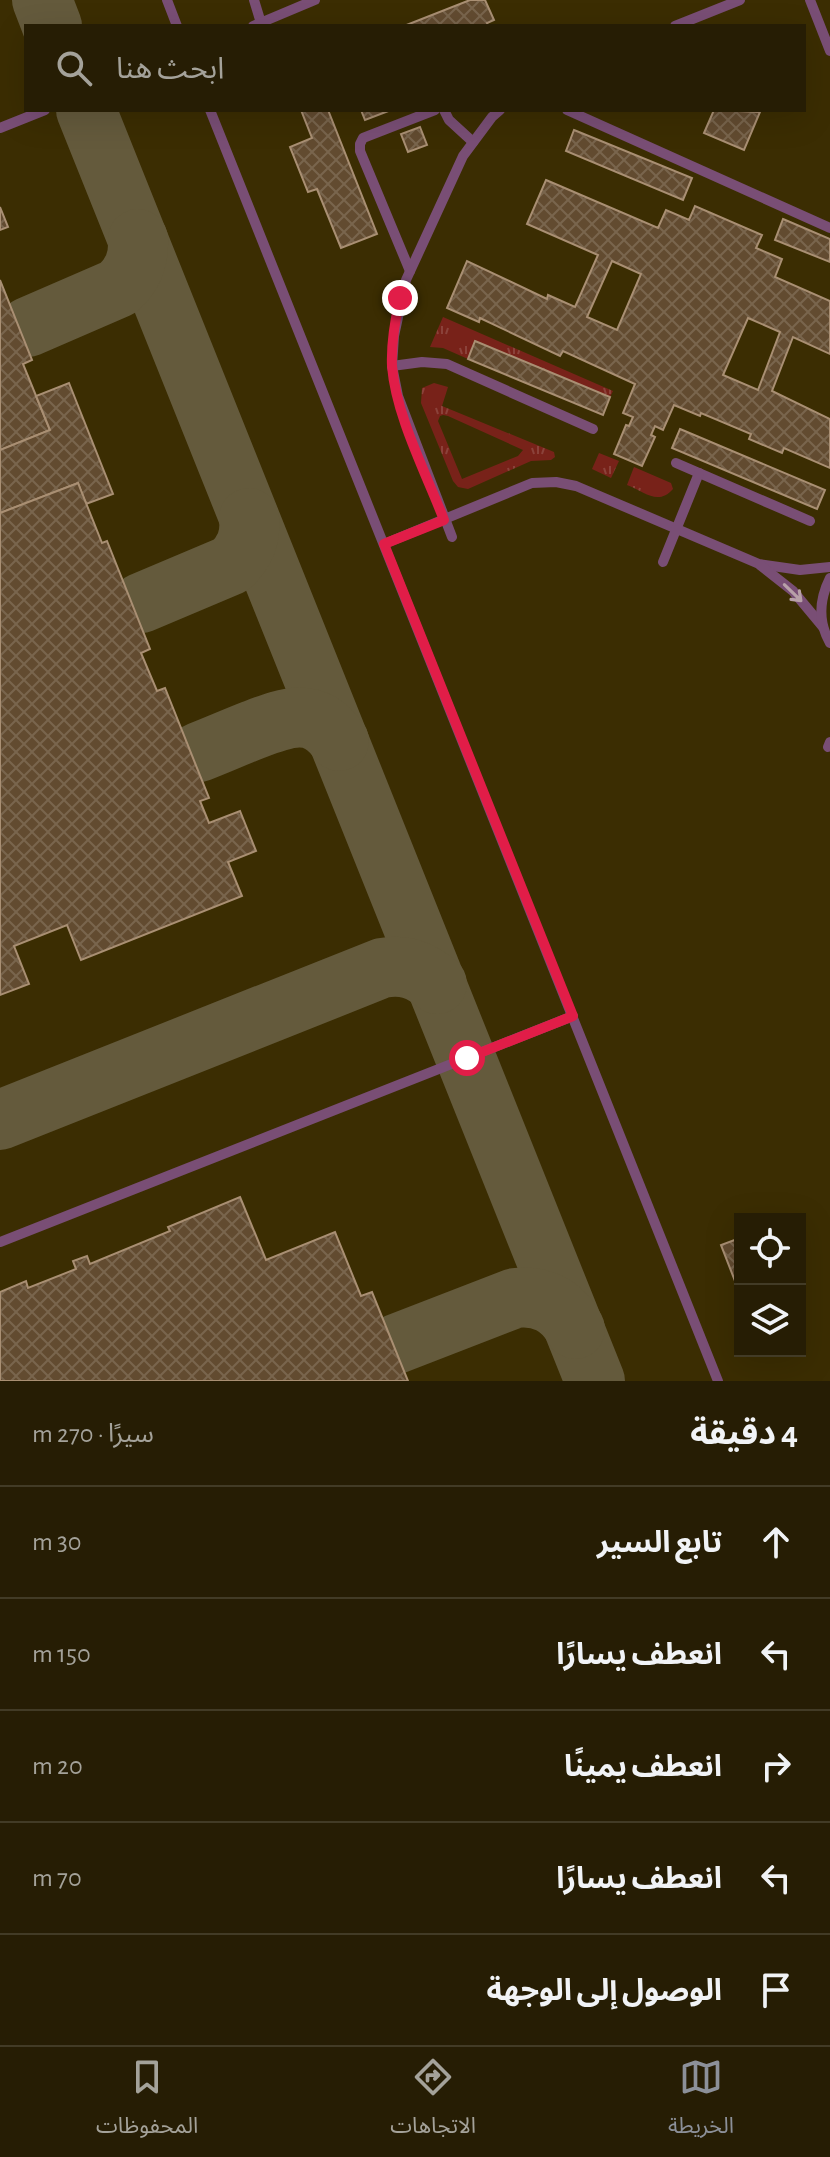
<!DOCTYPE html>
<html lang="ar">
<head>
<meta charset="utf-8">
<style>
  :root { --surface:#261d04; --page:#322a13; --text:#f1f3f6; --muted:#a4a29a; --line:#423b26; --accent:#8c9099 }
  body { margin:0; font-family:"Alegreya Sans","Noto Sans Arabic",sans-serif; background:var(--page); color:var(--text); direction:rtl }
  .controls { position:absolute; right:24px; bottom:24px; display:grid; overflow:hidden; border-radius:0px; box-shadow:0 8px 32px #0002 }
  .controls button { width:72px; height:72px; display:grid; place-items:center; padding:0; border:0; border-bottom:2px solid var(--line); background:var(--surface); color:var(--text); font:40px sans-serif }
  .stop { position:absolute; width:24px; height:24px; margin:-18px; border:6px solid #e11d48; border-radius:50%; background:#fff }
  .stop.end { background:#e11d48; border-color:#fff; box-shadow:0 2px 8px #0008 }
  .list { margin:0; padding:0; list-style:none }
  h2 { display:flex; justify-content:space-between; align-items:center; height:104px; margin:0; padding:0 32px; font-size:34px }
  h2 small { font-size:26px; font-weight:400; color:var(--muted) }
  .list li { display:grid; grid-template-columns:52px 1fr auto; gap:24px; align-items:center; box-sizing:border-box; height:112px; padding:0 32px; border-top:2px solid var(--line) }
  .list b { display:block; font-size:30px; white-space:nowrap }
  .list em { font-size:26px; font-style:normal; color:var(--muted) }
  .icon { flex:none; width:44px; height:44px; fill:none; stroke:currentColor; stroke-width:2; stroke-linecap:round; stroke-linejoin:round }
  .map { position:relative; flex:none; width:830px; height:1381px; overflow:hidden; direction:ltr }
  .search { position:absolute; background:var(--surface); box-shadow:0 8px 32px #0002; left:24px; right:24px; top:24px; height:88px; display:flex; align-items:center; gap:20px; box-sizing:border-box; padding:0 28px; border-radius:0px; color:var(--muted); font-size:30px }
  .sheet { height:664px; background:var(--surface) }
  nav { display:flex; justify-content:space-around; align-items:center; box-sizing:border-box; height:112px; border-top:2px solid var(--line); background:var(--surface); font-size:22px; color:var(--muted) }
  nav a { display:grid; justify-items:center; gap:4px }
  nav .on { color:var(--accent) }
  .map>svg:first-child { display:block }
  .built { fill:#3b2d02; fill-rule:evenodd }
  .grass { fill:url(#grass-tufts); fill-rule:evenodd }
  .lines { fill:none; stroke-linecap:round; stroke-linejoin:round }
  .taxiway { stroke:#645a3c; stroke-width:60 }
  .building { fill:url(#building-cross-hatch); stroke:#a98f73; stroke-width:2; fill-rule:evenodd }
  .service { stroke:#794e75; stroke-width:10 }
  .oneway { stroke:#b8a0a8 }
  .route { stroke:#e11d48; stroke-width:10 }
</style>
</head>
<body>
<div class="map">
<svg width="830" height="1381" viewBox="0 0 830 1381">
  <defs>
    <pattern id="grass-tufts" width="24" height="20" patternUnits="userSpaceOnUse" patternTransform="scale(2)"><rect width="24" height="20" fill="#782219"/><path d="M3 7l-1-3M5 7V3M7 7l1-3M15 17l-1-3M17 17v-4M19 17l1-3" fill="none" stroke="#8b423a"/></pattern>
    <pattern id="building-cross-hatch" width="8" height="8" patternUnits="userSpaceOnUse" patternTransform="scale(2)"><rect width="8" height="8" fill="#624b30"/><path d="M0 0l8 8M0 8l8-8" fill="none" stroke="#79654d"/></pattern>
  </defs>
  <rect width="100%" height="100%" fill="#322706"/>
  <!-- built -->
  <path class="built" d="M0 0H830V1381H0ZM26 26H804V110H26ZM740 1219H800V1351H740Z"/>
  <!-- grass -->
  <g class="grass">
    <polygon points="443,317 613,391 610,397 476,342 468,359 443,348 430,347"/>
    <path d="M434 383 448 387 442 406 554 452 555 457 551 460 531 461 468 489 458 487 453 481 421 403 422 388ZM443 415 448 416 523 450 518 456 462 479 438 421 440 416Z"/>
    <polygon points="599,453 619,461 611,478 592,469"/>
    <path d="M634 467 671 483 673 489C658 506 645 492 627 485Z"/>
  </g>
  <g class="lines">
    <!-- taxiway -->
    <g class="taxiway">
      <polyline points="42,0 52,26"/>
      <polyline points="86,110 595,1381"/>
      <path d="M28 327 118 288C133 275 139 259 138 239"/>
      <path d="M141 603 231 565C245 552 251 537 249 518"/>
      <path d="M199 752C217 745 235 737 253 730 287 717 314 706 339 741"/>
      <path d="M0 1120 382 968C403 964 420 969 437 984"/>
      <path d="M396 1344 515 1298C541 1295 562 1305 575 1329"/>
    </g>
  </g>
  <!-- building -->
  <g class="building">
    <polygon points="470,0 485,0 494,20 487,23 488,26 404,26"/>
    <polygon points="301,110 328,110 377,234 341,248 317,189 308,192 290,147 312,138"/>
    <polygon points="361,110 391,110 365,120"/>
    <polygon points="714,110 760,112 744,150 704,133"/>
    <polygon points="420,127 427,145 408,152 401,134"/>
    <polygon points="574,130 692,178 683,200 566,151"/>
    <path d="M546 180 658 228 666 210 689 220 695 206 762 235 756 248 782 259 775 277 830 301V354L793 337 772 391 830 419V468L784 448 782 453 749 439 751 434 701 413 700 416 674 405 663 430 655 426 651 435 655 437 642 466 614 454 626 425 629 426 633 417 623 413 635 384 563 351 560 356 480 318 479 322 447 308 467 261 547 299 548 295 575 307 598 255 527 224ZM612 261 641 274 617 330 587 317ZM748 318 780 332 758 390 723 375Z"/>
    <polygon points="0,207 8,227 0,230"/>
    <polygon points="783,219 830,239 830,262 775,240"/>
    <polygon points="0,280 32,360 23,364 50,430 0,450"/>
    <polygon points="475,341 610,397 603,415 468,359"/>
    <polygon points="69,383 113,494 86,504 78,483 0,513 0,450 50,430 36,396"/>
    <polygon points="680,429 825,490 817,509 672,448"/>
    <polygon points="78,483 102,543 107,541 150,649 141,653 157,691 165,688 209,798 200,801 209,823 240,811 256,851 228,862 242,896 81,960 67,925 14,946 29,984 0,995 0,513"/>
    <polygon points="240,1197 266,1260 335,1232 361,1296 372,1292 408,1381 0,1381 0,1292 26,1281 28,1288 76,1269 73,1261 87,1256 90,1264 170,1231 168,1227"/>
    <polygon points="740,1238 740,1294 721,1245"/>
  </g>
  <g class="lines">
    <!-- service -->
    <g class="service">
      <polyline points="167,0 177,26"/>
      <polyline points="254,0 261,23"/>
      <polyline points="810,0 830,51"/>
      <polyline points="253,26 315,0"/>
      <polyline points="675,26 740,0"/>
      <polyline points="210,110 718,1381"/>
      <polyline points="444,110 449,120 473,142"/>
      <polyline points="567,110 830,228"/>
      <polyline points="0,128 45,110"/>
      <polyline points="410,271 360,151 360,144 363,138 435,110"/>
      <polyline points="392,366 422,362 447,364 593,429"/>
      <polyline points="676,463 810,521"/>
      <polyline points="452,537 398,396 392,366 394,336 406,280 463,156 492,117 500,110"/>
      <polyline points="384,544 532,483 556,482 576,486 759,564 800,570 830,567"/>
      <polyline points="663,562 699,473"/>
      <polyline points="760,565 793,591 823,627"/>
      <path d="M830 578C819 600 818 622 830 643"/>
      <polyline points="828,747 830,742"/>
      <polyline points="0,1242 573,1016"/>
    </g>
  </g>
  <!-- one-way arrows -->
  <defs><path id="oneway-shaft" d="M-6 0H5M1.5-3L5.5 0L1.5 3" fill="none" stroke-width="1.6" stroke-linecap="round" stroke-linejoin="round" transform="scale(2)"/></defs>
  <use class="oneway" href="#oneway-shaft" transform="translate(793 593) rotate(44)"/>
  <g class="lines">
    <!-- route -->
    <path class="route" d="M400 298C395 320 391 343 392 366 396 416 426 473 444 520L384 544 573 1016 467 1058"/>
  </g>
</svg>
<div class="controls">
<button><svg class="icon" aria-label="locate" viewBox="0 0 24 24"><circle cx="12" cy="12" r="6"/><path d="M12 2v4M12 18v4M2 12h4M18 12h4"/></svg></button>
<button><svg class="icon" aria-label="layers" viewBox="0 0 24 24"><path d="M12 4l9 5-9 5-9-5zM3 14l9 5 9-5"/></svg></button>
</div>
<div class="stop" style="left:467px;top:1058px"></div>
<div class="stop end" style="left:400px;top:298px"></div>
<div class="search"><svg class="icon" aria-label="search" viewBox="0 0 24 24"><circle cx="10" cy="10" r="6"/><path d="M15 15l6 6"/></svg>ابحث هنا</div>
</div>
<section class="sheet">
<h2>4 دقيقة<small>سيرًا · 270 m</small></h2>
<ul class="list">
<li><svg class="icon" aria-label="ahead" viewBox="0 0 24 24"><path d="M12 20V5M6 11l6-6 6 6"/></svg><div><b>تابع السير</b></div><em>30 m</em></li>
<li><svg class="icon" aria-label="left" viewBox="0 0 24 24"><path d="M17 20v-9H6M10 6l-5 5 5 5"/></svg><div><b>انعطف يسارًا</b></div><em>150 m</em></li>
<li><svg class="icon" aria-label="right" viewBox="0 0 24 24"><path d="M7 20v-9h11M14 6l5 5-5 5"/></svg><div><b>انعطف يمينًا</b></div><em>20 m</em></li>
<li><svg class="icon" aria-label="left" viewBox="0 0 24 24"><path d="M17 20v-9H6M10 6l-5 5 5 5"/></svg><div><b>انعطف يسارًا</b></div><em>70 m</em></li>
<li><svg class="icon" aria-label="arrive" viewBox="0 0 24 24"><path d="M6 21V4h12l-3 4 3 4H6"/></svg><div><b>الوصول إلى الوجهة</b></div></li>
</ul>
</section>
<nav>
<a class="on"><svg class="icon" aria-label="map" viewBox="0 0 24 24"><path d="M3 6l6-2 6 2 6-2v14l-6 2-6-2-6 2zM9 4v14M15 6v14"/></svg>الخريطة</a>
<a><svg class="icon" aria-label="directions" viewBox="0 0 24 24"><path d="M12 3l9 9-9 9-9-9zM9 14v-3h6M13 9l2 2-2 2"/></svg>الاتجاهات</a>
<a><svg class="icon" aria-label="saved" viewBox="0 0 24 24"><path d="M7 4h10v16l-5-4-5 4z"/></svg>المحفوظات</a>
</nav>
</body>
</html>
